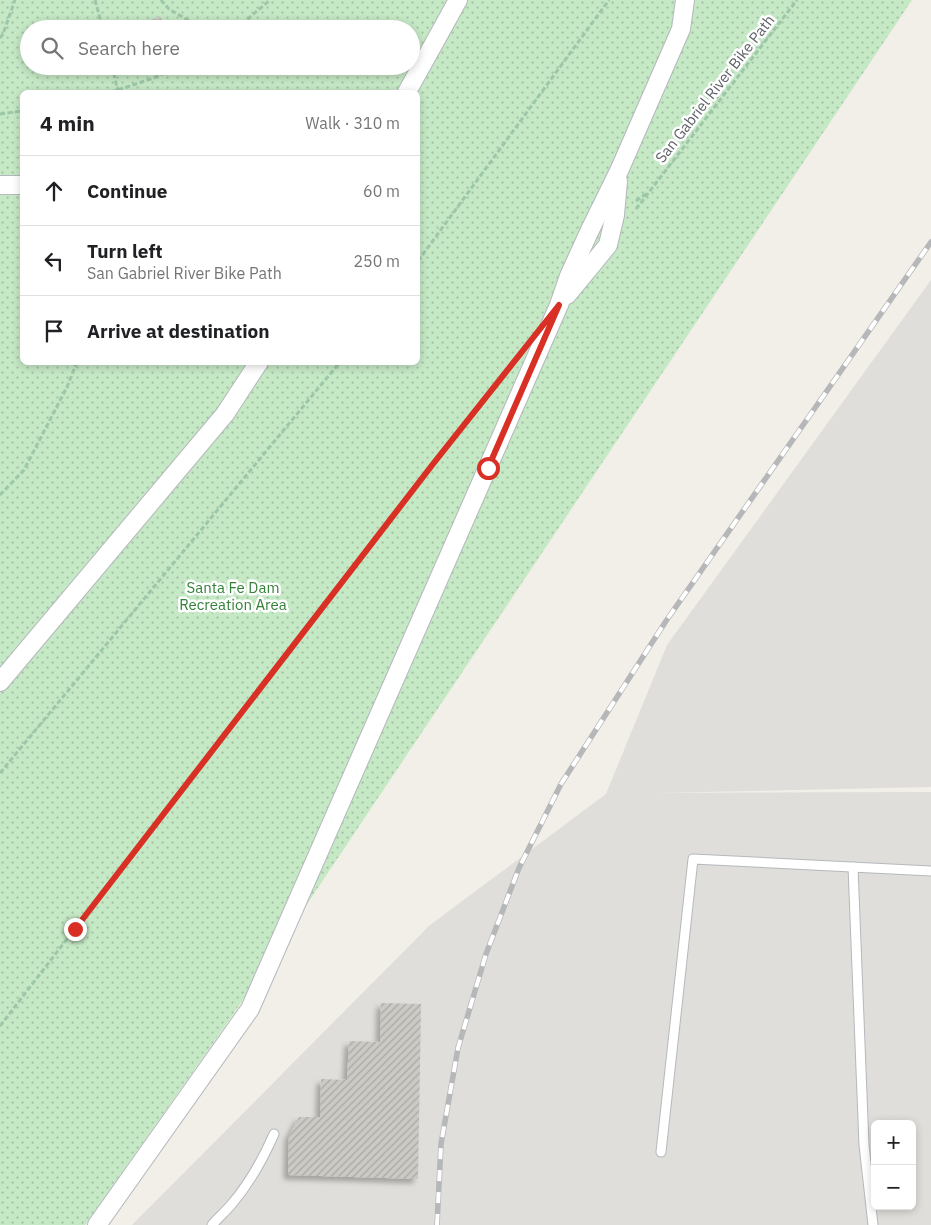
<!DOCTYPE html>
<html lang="en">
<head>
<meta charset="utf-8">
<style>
  :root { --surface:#fff; --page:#f2f2f2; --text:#202124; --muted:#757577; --line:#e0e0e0 }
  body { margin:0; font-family:"IBM Plex Sans",sans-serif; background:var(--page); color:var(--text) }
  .controls { position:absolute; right:15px; bottom:15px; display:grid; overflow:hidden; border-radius:8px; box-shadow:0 2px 8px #0003 }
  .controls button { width:45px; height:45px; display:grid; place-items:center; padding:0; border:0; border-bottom:1px solid var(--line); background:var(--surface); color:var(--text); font:25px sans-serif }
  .stop { position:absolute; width:15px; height:15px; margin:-11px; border:4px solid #d93025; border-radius:50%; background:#fff }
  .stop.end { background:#d93025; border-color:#fff; box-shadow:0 1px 5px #0008 }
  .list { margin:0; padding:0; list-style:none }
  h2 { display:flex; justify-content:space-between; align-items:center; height:65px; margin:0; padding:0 20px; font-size:21px }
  h2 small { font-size:16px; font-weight:400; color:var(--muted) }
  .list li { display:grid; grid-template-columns:32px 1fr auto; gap:15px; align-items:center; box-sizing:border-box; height:70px; padding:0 20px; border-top:1px solid var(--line) }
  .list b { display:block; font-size:19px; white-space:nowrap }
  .list p { margin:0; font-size:16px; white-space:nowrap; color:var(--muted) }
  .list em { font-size:16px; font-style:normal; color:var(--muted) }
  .icon { flex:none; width:28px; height:28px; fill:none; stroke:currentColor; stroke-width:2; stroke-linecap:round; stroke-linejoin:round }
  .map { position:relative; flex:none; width:931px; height:1225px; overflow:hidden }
  .search { position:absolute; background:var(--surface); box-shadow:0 2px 8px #0003; left:20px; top:20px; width:400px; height:55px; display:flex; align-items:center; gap:12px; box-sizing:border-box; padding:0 18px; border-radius:28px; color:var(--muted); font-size:19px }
  .panel { position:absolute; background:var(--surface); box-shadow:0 2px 8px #0003; left:20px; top:90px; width:400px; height:275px; border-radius:8px }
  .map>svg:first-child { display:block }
  .industrial { fill:#e0deda; fill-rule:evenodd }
  .park { fill:url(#park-dots); fill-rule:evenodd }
  .building { fill:url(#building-hatch); filter:url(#shadow) }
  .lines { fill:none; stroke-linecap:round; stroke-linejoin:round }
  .lane-casing { stroke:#b5b8bc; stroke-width:11 }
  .street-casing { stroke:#b5b8bc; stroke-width:20 }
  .path { stroke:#9cc7a9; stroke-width:3; stroke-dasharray:5 2.5; stroke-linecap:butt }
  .lane { stroke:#fff; stroke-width:9 }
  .street { stroke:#fff; stroke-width:18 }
  .rail-casing { stroke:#b6b7b8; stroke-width:5.5 }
  .rail { stroke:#fff; stroke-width:4; stroke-dasharray:11; stroke-linecap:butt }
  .route { stroke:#d93025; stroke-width:6 }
  .labels { text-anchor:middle; stroke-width:5; stroke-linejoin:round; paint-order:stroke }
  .street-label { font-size:15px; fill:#5f6368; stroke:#fff }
  .park-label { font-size:15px; fill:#348238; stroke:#fff }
</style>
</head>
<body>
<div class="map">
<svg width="931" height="1225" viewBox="0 0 931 1225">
  <defs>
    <pattern id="park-dots" width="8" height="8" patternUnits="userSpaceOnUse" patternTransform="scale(1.25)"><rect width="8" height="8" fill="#c5e8c5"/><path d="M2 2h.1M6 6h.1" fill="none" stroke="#a3c0a4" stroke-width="1.8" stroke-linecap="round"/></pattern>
    <pattern id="building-hatch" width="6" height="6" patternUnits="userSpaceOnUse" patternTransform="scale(1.25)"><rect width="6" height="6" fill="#cccac5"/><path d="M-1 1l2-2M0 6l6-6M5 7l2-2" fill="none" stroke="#a9a8a4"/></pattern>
    <filter id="shadow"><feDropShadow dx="-4.5" dy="4.5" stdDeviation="2.5" flood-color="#0004"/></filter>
  </defs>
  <rect width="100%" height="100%" fill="#f1efe8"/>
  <!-- industrial -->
  <path class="industrial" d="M931 280V787L656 793 931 792V1225H132L430 925 606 794 667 645ZM875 1124H912V1206H875Z"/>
  <!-- park -->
  <path class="park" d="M0 0H912L230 1019 85 1225H0ZM29 29H411V66H29ZM22 92H418V362H22Z"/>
  <!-- building -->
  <g class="building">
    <polygon points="160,16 166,29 133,29"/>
    <polygon points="381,1003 421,1004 418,1179 288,1175 289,1136 299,1117 320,1117 321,1079 347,1080 349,1041 380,1042"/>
  </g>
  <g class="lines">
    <defs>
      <g id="lane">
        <polyline points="853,867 864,1145 873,1225"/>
        <polyline points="661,1152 693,859 931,871"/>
        <path d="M212 1225C218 1218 225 1212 231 1205 249 1184 263 1159 274 1134"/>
      </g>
      <g id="street">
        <polyline points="407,92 458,0"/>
        <polyline points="0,185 22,185"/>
        <polyline points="567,295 595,261 608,245 615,215 618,181"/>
        <polyline points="0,682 225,414 259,362"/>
        <polyline points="97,1225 250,1009 559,305 569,276 590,230 619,171 681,29 685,0"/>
      </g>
    </defs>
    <!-- lane casing -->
    <use href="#lane" class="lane-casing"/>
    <!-- street casing -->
    <use href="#street" class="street-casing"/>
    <!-- path -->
    <g class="path">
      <polyline points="95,0 103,29"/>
      <polyline points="161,0 169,9 203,29"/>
      <polyline points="236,29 270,0"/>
      <polyline points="0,38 3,34 15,0"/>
      <polyline points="112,66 118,92"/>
      <polyline points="111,92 154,78 177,66"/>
      <polyline points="0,114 22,111"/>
      <polyline points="636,201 647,193"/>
      <polyline points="636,209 797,0"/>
      <polyline points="418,261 609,0"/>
      <polyline points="0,495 24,470 67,387 77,362"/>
      <polyline points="0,773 340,362"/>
      <polyline points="0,1026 433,464 509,368"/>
    </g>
    <!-- lane -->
    <use href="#lane" class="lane"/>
    <!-- street -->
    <use href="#street" class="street"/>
    <defs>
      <polyline id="rail" points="437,1225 441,1144 458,1048 486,954 519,868 561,784 666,621 931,242"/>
    </defs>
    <!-- rail casing -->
    <use href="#rail" class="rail-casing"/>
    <!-- rail -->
    <use href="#rail" class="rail"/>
  </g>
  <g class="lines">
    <!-- route -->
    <polyline class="route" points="75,929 433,464 559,305 488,468"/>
  </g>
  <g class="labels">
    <!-- street labels -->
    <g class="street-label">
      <text transform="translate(715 89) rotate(-52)" y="5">San Gabriel River Bike Path</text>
    </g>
    <!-- park labels -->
    <g class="park-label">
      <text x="233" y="593">Santa Fe Dam<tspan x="233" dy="17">Recreation Area</tspan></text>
    </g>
  </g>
</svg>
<div class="controls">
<button>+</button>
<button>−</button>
</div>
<div class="stop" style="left:488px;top:468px"></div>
<div class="stop end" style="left:75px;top:929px"></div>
<div class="search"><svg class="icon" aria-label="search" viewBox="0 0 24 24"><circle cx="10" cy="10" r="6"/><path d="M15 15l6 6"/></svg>Search here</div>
<section class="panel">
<h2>4 min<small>Walk · 310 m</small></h2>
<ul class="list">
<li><svg class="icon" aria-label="ahead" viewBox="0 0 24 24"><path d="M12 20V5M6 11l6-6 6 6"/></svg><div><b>Continue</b></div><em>60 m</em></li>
<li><svg class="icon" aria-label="left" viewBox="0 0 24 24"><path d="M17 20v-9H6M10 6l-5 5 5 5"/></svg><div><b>Turn left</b><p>San Gabriel River Bike Path</p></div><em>250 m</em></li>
<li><svg class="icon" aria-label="arrive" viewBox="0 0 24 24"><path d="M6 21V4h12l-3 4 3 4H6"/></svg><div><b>Arrive at destination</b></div></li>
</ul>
</section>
</div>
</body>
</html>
